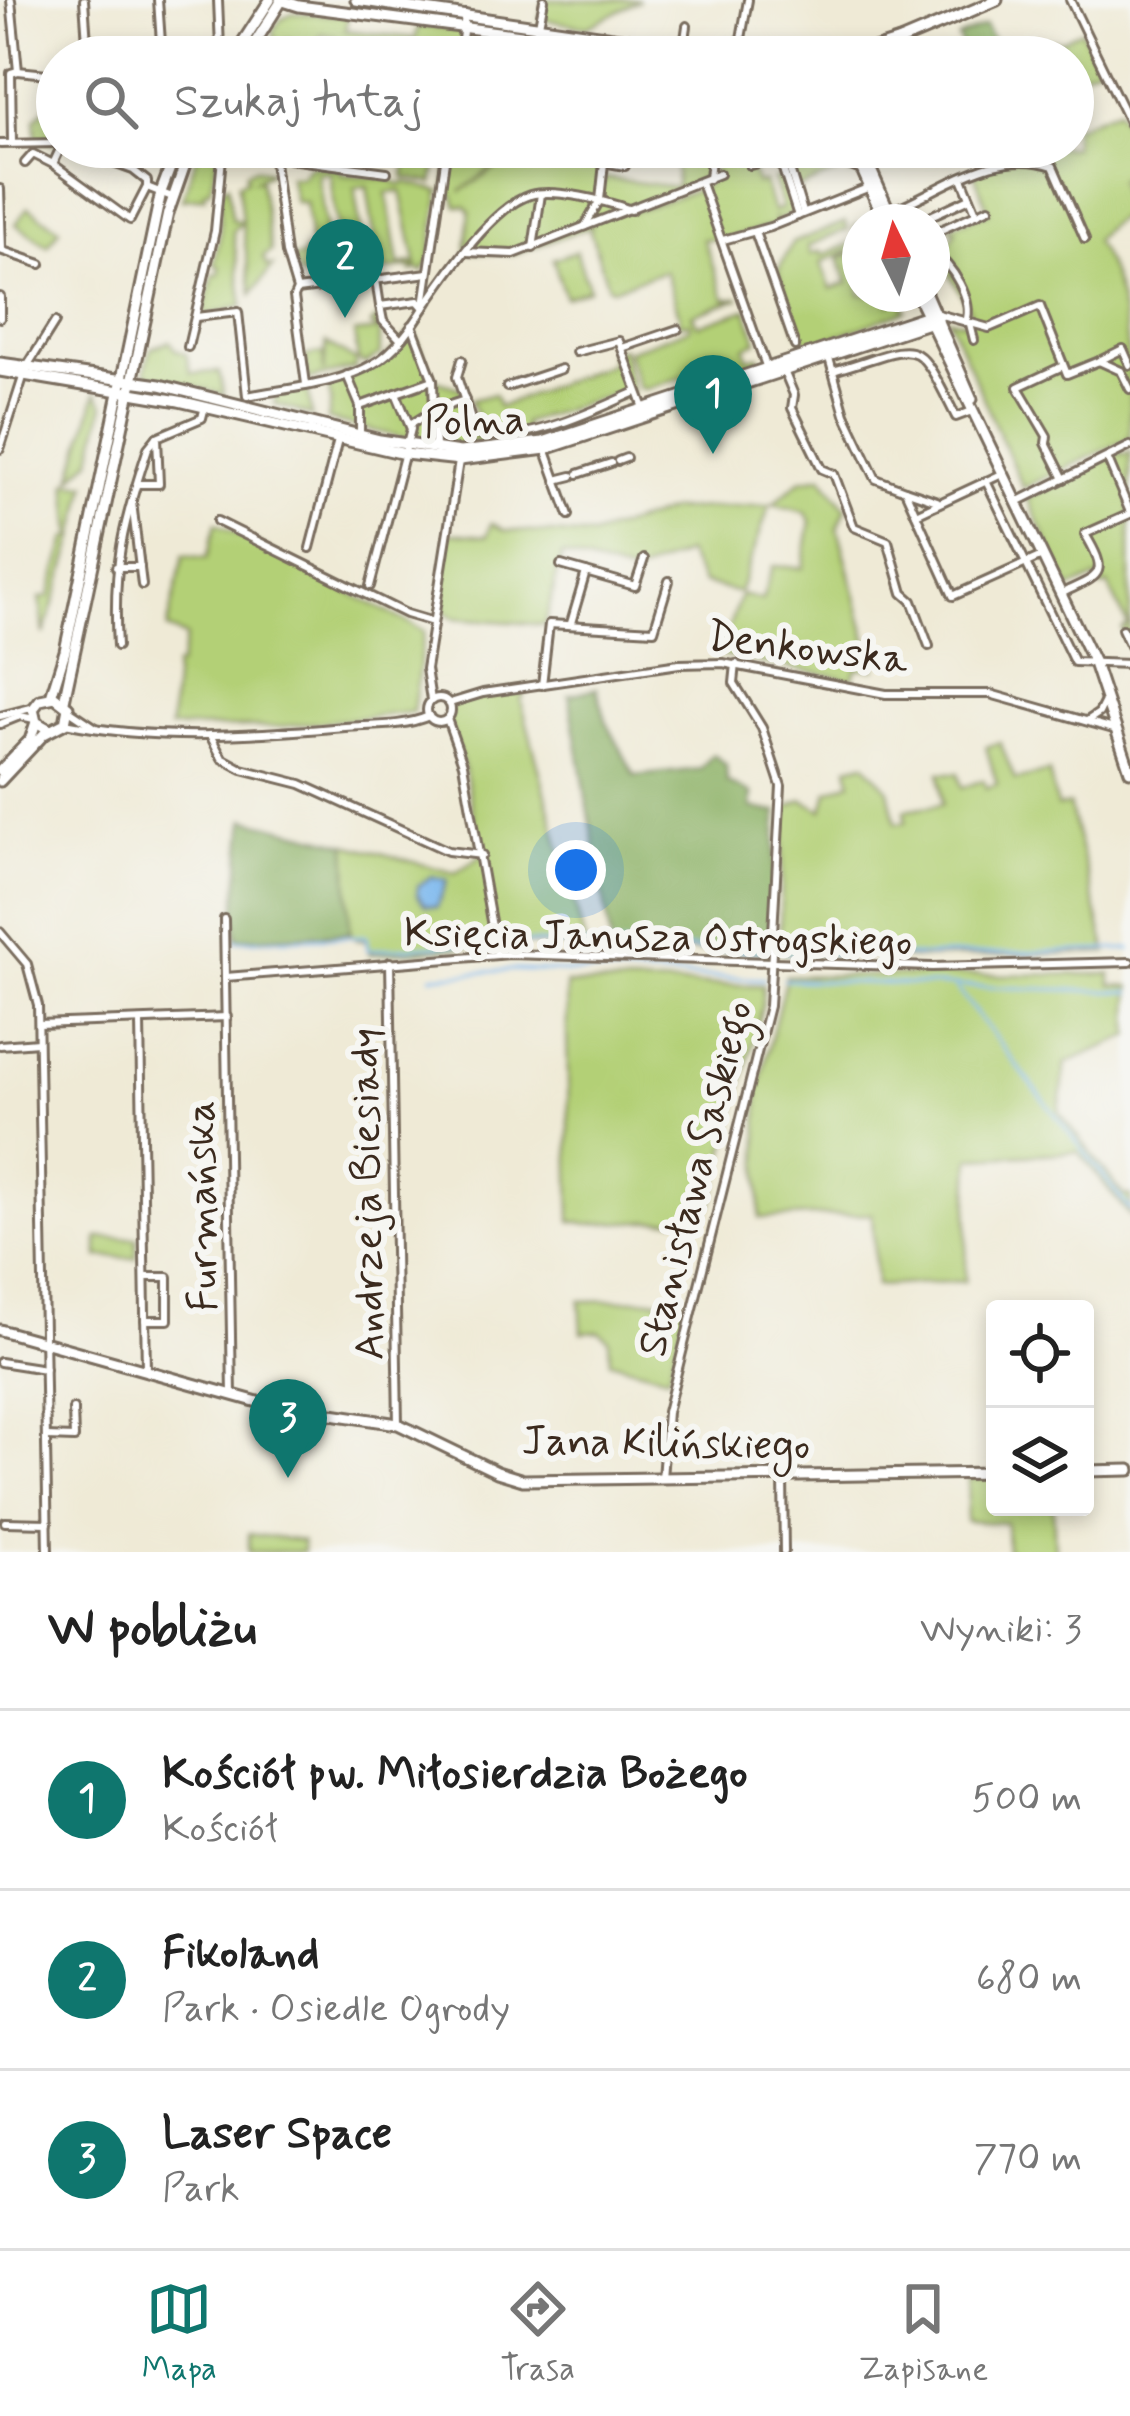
<!DOCTYPE html>
<html lang="pl">
<head>
<meta charset="utf-8">
<style>
  :root { --surface:#fff; --page:#f6f6f6; --text:#222; --muted:#767676; --line:#e0e0e0; --accent:#0f766e }
  body { margin:0; font-family:Mynerve,sans-serif; background:var(--page); color:var(--text) }
  .controls { position:absolute; right:36px; bottom:36px; display:grid; overflow:hidden; border-radius:12px; box-shadow:0 6px 18px #0003 }
  .controls button { width:108px; height:108px; display:grid; place-items:center; padding:0; border:0; border-bottom:3px solid var(--line); background:var(--surface); color:var(--text); font:60px sans-serif }
  .compass { position:absolute; left:842px; top:204px; width:108px; height:108px; border-radius:50%; background:var(--surface); box-shadow:0 6px 18px #0003; rotate:355deg }
  .you { position:absolute; left:576px; top:870px; width:42px; height:42px; margin:-30px; border:9px solid #fff; border-radius:50%; background:#1a73e8; box-shadow:0 0 0 18px #1a73e833 }
  .badge { display:grid; place-items:center; width:78px; height:78px; border-radius:50%; background:var(--accent); color:#fff; font-size:39px; font-weight:700 }
  .pin { position:absolute; translate:-50% -99px; filter:drop-shadow(0 3px 6px #0008) }
  .pin::after { content:''; position:absolute; top:63px; width:42px; height:36px; background:inherit; clip-path:polygon(0 0,100% 0,50% 100%) }
  .list { margin:0; padding:0; list-style:none }
  h2 { display:flex; justify-content:space-between; align-items:center; height:156px; margin:0; padding:0 48px; font-size:51px }
  h2 small { font-size:39px; font-weight:400; color:var(--muted) }
  .list li { display:grid; grid-template-columns:78px 1fr auto; gap:36px; align-items:center; box-sizing:border-box; height:180px; padding:0 48px; border-top:3px solid var(--line) }
  .list b { display:block; font-size:45px; white-space:nowrap }
  .list p { margin:0; font-size:39px; white-space:nowrap; color:var(--muted) }
  .list em { font-size:39px; font-style:normal; color:var(--muted) }
  .icon { flex:none; width:66px; height:66px; fill:none; stroke:currentColor; stroke-width:2; stroke-linecap:round; stroke-linejoin:round }
  .map { position:relative; flex:none; width:1130px; height:1552px; overflow:hidden }
  .search { position:absolute; background:var(--surface); box-shadow:0 6px 18px #0003; left:36px; right:36px; top:36px; height:132px; display:flex; align-items:center; gap:30px; box-sizing:border-box; padding:0 42px; border-radius:66px; color:var(--muted); font-size:45px }
  .sheet { height:696px; background:var(--surface) }
  nav { display:flex; justify-content:space-around; align-items:center; box-sizing:border-box; height:168px; border-top:3px solid var(--line); background:var(--surface); font-size:33px; color:var(--muted) }
  nav a { display:grid; justify-items:center; gap:6px }
  nav .on { color:var(--accent) }
  .map>svg:first-child { display:block }
  .green { fill:#b3d076; stroke:#777d4a; stroke-width:3; fill-rule:evenodd }
  .forest { fill:#8eb267; stroke:#646e42; stroke-width:3 }
  .water { fill:#7bb8ee; stroke:#5b7186; stroke-width:3 }
  .lines { fill:none; stroke-linecap:round; stroke-linejoin:round }
  .stream { stroke:#7bb8ee; stroke-width:3 }
  .street-casing { stroke:#7a6d5e; stroke-width:12 }
  .secondary-casing { stroke:#7a6d5e; stroke-width:15 }
  .street { stroke:#fff; stroke-width:6 }
  .secondary { stroke:#fff; stroke-width:9 }
  .labels { text-anchor:middle; stroke-width:12; stroke-linejoin:round; paint-order:stroke }
  .street-label { font-size:42px; fill:#3b2a1e; stroke:#f6f6f2 }
</style>
</head>
<body>
<div class="map">
<svg width="1130" height="1552" viewBox="0 0 1130 1552">
  <rect width="100%" height="100%" fill="#f6f6f2"/>
  <filter id="ink" filterUnits="userSpaceOnUse"><feTurbulence type="fractalNoise" baseFrequency=".00833" numOctaves="2"/><feDisplacementMap in="SourceGraphic" scale="24" xChannelSelector="R" yChannelSelector="G"/><feConvolveMatrix kernelMatrix="1 2 1 2 8 2 1 2 1" color-interpolation-filters="sRGB"/></filter>
  <filter id="wash" filterUnits="userSpaceOnUse"><feTurbulence type="fractalNoise" baseFrequency=".004" numOctaves="4" result="noise"/><feDisplacementMap in="SourceGraphic" scale="48" xChannelSelector="R" yChannelSelector="G"/><feGaussianBlur stdDeviation="2.7" result="paint"/><feColorMatrix in="noise" values="0 0 0 0 0 0 0 0 0 0 0 0 0 0 0 0 0 1.4 0 .05"/><feComposite in="paint" operator="in"/></filter>
  <g filter="url(#wash)">
    <rect width="100%" height="100%" fill="#efead6"/>
    <!-- green -->
    <g class="green">
      <polygon points="544,0 640,0 587,27 540,19"/>
      <polygon points="292,13 348,16 345,30 411,38 412,48 419,26 463,31 460,57 327,57 335,37 321,34 311,57 299,57 299,43 287,39 278,46 272,32 281,19"/>
      <polygon points="1081,30 1098,66 1073,76 1073,57 1007,57 1047,40 1061,41"/>
      <polygon points="469,34 483,36 484,49 545,57 464,57"/>
      <polygon points="56,97 57,143 37,141 35,119"/>
      <path d="M1117 109 1130 134V173L1118 180 1128 213 1108 225 1094 241C1130 292 1130 372 1130 438L1023 488 948 318 965 322 970 310 941 258 956 231 948 227 989 212 974 173 1019 147H1073V127Z"/>
      <polygon points="200,147 220,147 210,190 205,191 205,197 182,199"/>
      <polygon points="283,147 405,147 401,162"/>
      <polygon points="410,147 440,147 433,183 404,177"/>
      <polygon points="450,147 516,150 460,192 527,148 543,153 543,158 604,166 603,184 605,178 676,187 675,151 646,149 639,160 635,147 709,147 706,177 631,212 700,189 718,176 711,172 716,168 719,147 844,147 853,164 849,169 851,174 844,170 796,189 781,152 747,162 757,184 764,182 773,211 782,208 773,179 785,176 796,211 778,220 773,217 779,224 723,240 703,239 725,299 740,298 692,315 698,325 747,309 757,341 745,347 748,358 759,356 760,362 710,378 706,369 646,389 639,388 627,351 690,328 690,323 678,324 680,317 665,271 613,288 608,286 590,231 592,226 514,254 466,252 470,211 465,206 457,206 453,194 445,192"/>
      <path d="M338 165 341 174 389 179 401 185 406 182 440 191 430 260 422 272 417 269 412 272 410 267 381 271 378 257 379 275 374 263 300 277 292 259 303 257 305 251 339 248 356 256C332 239 334 201 330 172L318 174 327 242 310 244 305 202H295L289 177H301L309 166ZM367 186 377 255 363 259 355 188ZM401 191 417 266 415 267 414 263 399 265 387 193Z"/>
      <polygon points="255,168 270,172 256,180 260,180 271,251 263,257 267,266 273,266 252,294 242,222 233,231 243,306 203,316 214,274 219,275 220,267 214,264 220,235 221,189 228,185 232,220 242,221 238,183 246,180 246,172"/>
      <polygon points="28,207 60,229 48,246 16,224"/>
      <polygon points="845,222 848,229 808,246 811,254 820,251 822,255 858,241 854,228 857,225 860,247 821,262 831,289 848,283 839,258 860,250 860,294 881,294 890,304 901,299 906,310 812,345 798,332 778,271 792,243"/>
      <polygon points="576,251 589,289 565,297 553,259"/>
      <polygon points="377,319 380,319 380,355 365,364 358,360 354,333 378,330 371,325"/>
      <polygon points="413,330 433,379 461,389 475,432 472,445 435,445 328,420 331,401 328,383 376,367"/>
      <polygon points="170,341 176,350 186,354 191,373 219,372 224,395 148,374 145,371 151,348"/>
      <polygon points="326,343 356,361 356,368 308,380 305,356 323,353 324,372"/>
      <polygon points="622,348 632,392 618,398 615,393 523,423 526,433 509,437 512,441 476,443 477,435 508,437 483,433 471,400 494,394 499,407 611,363 610,352"/>
      <polygon points="308,389 312,416 274,404 276,395"/>
      <polygon points="96,393 104,405 92,459 72,479"/>
      <polygon points="1121,452 1123,455 1130,452 1130,646 1122,629 1128,625 1108,585 1101,587 1096,578 1070,589 1027,498"/>
      <polygon points="822,476 846,508 838,528 875,669 857,668 852,679 718,655 741,595 762,600 773,566 803,568 811,521 805,512 773,504 801,480"/>
      <polygon points="67,483 87,484 74,542 44,635 40,598 49,597 67,538 72,537"/>
      <polygon points="770,505 739,593 702,583 686,553 633,575 562,555 545,625 454,618 440,608 449,533 487,536 491,523 504,530 592,536 672,510"/>
      <polygon points="216,523 424,631 413,712 278,727 170,728 175,666 179,666 186,637 167,629 184,555 207,558"/>
      <polygon points="528,686 521,700 586,947 515,944 370,954 365,939 357,940 350,933 347,844 455,873 482,855 463,764 447,719 451,711 450,703"/>
      <polygon points="1000,742 1015,780 1049,772 1057,807 1069,805 1107,952 915,958 784,954 779,951 785,809 803,800 823,810 828,791 851,782 848,767 865,763 889,790 896,823 906,822 905,810 943,804 940,773 958,773 962,788 983,780 986,788 997,784 986,747"/>
      <polygon points="1111,974 1111,985 1130,986 1130,1036 1066,1063 1059,1112 1124,1196 1130,1195 1130,1216 1079,1152 971,1158 965,1281 876,1286 872,1214 760,1218 758,1092 786,976"/>
      <polygon points="566,984 763,985 762,1006 713,1201 704,1218 589,1224 571,1221"/>
      <polygon points="98,1238 137,1238 136,1258 98,1257"/>
      <polygon points="658,1299 660,1303 687,1302 668,1376 610,1361 609,1339 599,1331 582,1332 580,1301"/>
      <polygon points="995,1478 995,1507 1053,1507 1055,1552 1007,1552 1006,1523 966,1521 969,1479"/>
      <polygon points="249,1534 302,1541 303,1552 249,1552"/>
    </g>
    <!-- forest -->
    <g class="forest">
      <polygon points="985,26 1002,57 967,57 958,38"/>
      <polygon points="597,688 606,721 635,776 700,769 713,754 726,765 727,782 752,794 751,808 777,812 771,944 762,953 612,948 569,695"/>
      <polygon points="245,819 347,844 350,933 237,939 235,915"/>
    </g>
    <!-- water -->
    <polygon class="water" points="432,876 447,880 437,907 425,905 417,894 418,886"/>
    <g class="lines">
      <!-- stream -->
      <g class="stream">
        <polyline points="509,937 523,943 761,951"/>
        <polyline points="234,941 366,936 368,950 472,943"/>
        <polyline points="779,948 789,952 916,956 1130,949"/>
        <polyline points="432,976 513,970 764,979"/>
        <polyline points="784,980 1130,992"/>
        <polyline points="957,989 1130,1210"/>
      </g>
    </g>
  </g>
  <g filter="url(#ink)">
    <g class="lines">
      <defs>
        <g id="street">
          <polyline points="11,0 18,71 57,75"/>
          <polyline points="84,0 88,57"/>
          <polyline points="158,0 162,57"/>
          <polyline points="1070,0 1130,124"/>
          <polyline points="539,25 544,0"/>
          <polyline points="684,46 687,26"/>
          <polyline points="738,55 748,0"/>
          <polyline points="190,57 220,48 218,0"/>
          <polyline points="287,57 289,52"/>
          <polyline points="460,57 465,14"/>
          <polyline points="12,143 11,73 18,71"/>
          <polyline points="0,144 57,143"/>
          <polyline points="69,147 133,170 147,181 147,187"/>
          <polyline points="258,147 289,159 387,172"/>
          <polyline points="783,147 803,212"/>
          <polyline points="822,147 824,155 863,171"/>
          <polyline points="516,150 527,148 625,166 628,147"/>
          <polyline points="273,154 286,253 297,290 294,297 306,384"/>
          <polyline points="25,163 33,154 53,164 61,147"/>
          <polyline points="53,164 130,220 147,187 172,197"/>
          <polyline points="750,165 779,157 798,216"/>
          <polyline points="962,178 977,214"/>
          <polyline points="709,179 712,147"/>
          <polyline points="701,183 766,366"/>
          <polyline points="0,189 2,250"/>
          <path d="M891 211C944 189 996 146 1053 166L1085 239"/>
          <polyline points="926,222 924,219 970,198"/>
          <polyline points="585,226 600,200 604,163"/>
          <polyline points="755,232 795,346"/>
          <polyline points="932,234 989,208"/>
          <polyline points="723,240 770,227 870,187"/>
          <polyline points="533,248 541,194"/>
          <polyline points="0,250 41,264"/>
          <polyline points="466,252 514,254 719,174"/>
          <path d="M932 252C952 264 974 300 966 322"/>
          <polyline points="376,280 380,306"/>
          <polyline points="297,290 428,273"/>
          <polyline points="0,297 0,318"/>
          <polyline points="424,305 447,147"/>
          <polyline points="934,313 989,328 1040,306 1067,374 1099,361 1121,371 1130,389"/>
          <path d="M196 317 238 312 247 396C287 388 337 385 373 364 397 351 414 324 428 302 449 271 494 206 530 195 555 188 606 201 631 210"/>
          <polyline points="970,324 974,340"/>
          <polyline points="412,325 433,380 435,449"/>
          <polyline points="399,338 383,321 380,306 418,301 424,308"/>
          <polyline points="188,347 215,231 223,147"/>
          <polyline points="622,348 678,329"/>
          <polyline points="576,352 619,341 644,408"/>
          <polyline points="829,358 845,414 876,479 905,490 953,596 1042,556"/>
          <path d="M462 360 457 377 475 432C520 447 594 411 636 392"/>
          <polyline points="1099,361 1123,349 1130,365"/>
          <polyline points="1063,366 1018,387 1047,436 1046,443 1064,479"/>
          <polyline points="784,371 794,395 792,408 822,469 834,474 854,527 888,541 903,593 912,601 929,646"/>
          <path d="M833 371C922 345 913 331 956 417L972 411"/>
          <polyline points="347,375 360,406 360,434"/>
          <polyline points="507,387 561,369"/>
          <polyline points="360,406 433,380"/>
          <polyline points="410,425 434,410 465,400"/>
          <polyline points="0,449 26,368 55,322"/>
          <polyline points="546,451 569,515"/>
          <polyline points="1108,460 1130,512"/>
          <polyline points="618,461 626,458"/>
          <polyline points="578,474 611,463"/>
          <polyline points="556,480 572,476"/>
          <polyline points="986,481 1074,662 1130,664"/>
          <polyline points="138,484 159,484 157,437"/>
          <polyline points="905,490 937,501"/>
          <polyline points="132,502 142,585"/>
          <polyline points="1017,502 1130,446"/>
          <polyline points="916,514 1004,473"/>
          <polyline points="217,521 406,614 433,622"/>
          <polyline points="310,548 338,440"/>
          <polyline points="561,565 635,586 644,559"/>
          <polyline points="116,567 140,567"/>
          <polyline points="370,586 411,429 396,393"/>
          <path d="M1060 594C1099 575 1111 577 1085 534L1130 514"/>
          <polyline points="571,623 586,572"/>
          <polyline points="1122,629 1130,646"/>
          <path d="M117 646C112 565 123 524 148 448L157 437 202 418 205 406"/>
          <polyline points="542,685 549,624 654,630 669,581"/>
          <circle cx="439" cy="710" r="12"/>
          <polyline points="431,700 426,669 459,461"/>
          <polyline points="450,703 483,693 679,664 723,663 886,694 990,694 1117,730"/>
          <polyline points="69,710 96,728"/>
          <polyline points="0,716 35,707"/>
          <polyline points="447,719 463,764 497,955"/>
          <polyline points="1087,721 1099,713 1104,703"/>
          <path d="M65 723C157 742 251 735 345 727 372 725 404 727 429 716"/>
          <polyline points="0,724 20,716 34,719"/>
          <polyline points="210,735 222,758 242,769 301,784 448,851 482,855"/>
          <polyline points="224,919 232,1395"/>
          <polyline points="0,932 27,964 38,1005 48,1552"/>
          <polyline points="390,962 398,1424"/>
          <polyline points="226,977 510,954 932,967 1130,962"/>
          <polyline points="140,1022 146,1370"/>
          <polyline points="39,1024 227,1017"/>
          <polyline points="0,1045 38,1042"/>
          <polyline points="145,1277 168,1277 168,1320 145,1320"/>
          <polyline points="0,1362 45,1369"/>
          <polyline points="47,1437 74,1438 73,1409"/>
          <polyline points="783,1477 784,1552"/>
          <polyline points="662,1479 667,1412 769,1006 781,786 762,728 734,683 736,664"/>
          <polyline points="5,1522 48,1523"/>
        </g>
        <g id="secondary">
          <polyline points="280,0 299,6 689,57"/>
          <polyline points="356,0 751,57"/>
          <polyline points="233,57 270,0"/>
          <polyline points="246,57 282,0"/>
          <polyline points="849,57 900,41 997,0"/>
          <polyline points="869,57 900,41"/>
          <polyline points="852,147 885,222"/>
          <polyline points="861,147 894,222"/>
          <polyline points="917,294 1094,663 1130,771"/>
          <polyline points="926,294 972,399"/>
          <polyline points="0,363 160,385 380,440 460,452 543,442 934,313"/>
          <polyline points="0,371 179,401 405,454 460,460 546,449 938,320"/>
          <polyline points="51,696 65,651 161,192 178,147"/>
          <polyline points="64,701 168,213 191,147"/>
          <polyline points="0,771 30,740 36,722"/>
          <polyline points="0,781 44,734 65,723 68,707 55,697 40,700 33,709 36,722 50,730"/>
          <polyline points="0,1330 265,1404 398,1424 497,1472 523,1480 995,1473"/>
          <polyline points="1085,1471 1130,1470"/>
        </g>
      </defs>
      <!-- street casing -->
      <use href="#street" class="street-casing"/>
      <!-- secondary casing -->
      <use href="#secondary" class="secondary-casing"/>
      <!-- street -->
      <use href="#street" class="street"/>
      <!-- secondary -->
      <use href="#secondary" class="secondary"/>
    </g>
  </g>
  <g class="labels">
    <!-- street labels -->
    <g class="street-label">
      <text transform="translate(474 419) rotate(-2)" y="15">Polna</text>
      <text transform="translate(808 646) rotate(7)" y="15">Denkowska</text>
      <text transform="translate(658 935) rotate(1)" y="15">Księcia Janusza Ostrogskiego</text>
      <text transform="translate(693 1178) rotate(-76)" y="15">Stanisława Saskiego</text>
      <text transform="translate(365 1194) rotate(-91)" y="15">Andrzeja Biesiady</text>
      <text transform="translate(200 1206) rotate(-91)" y="15">Furmańska</text>
      <text transform="translate(666 1441) rotate(1)" y="15">Jana Kilińskiego</text>
    </g>
  </g>
</svg>
<div class="controls">
<button><svg class="icon" aria-label="locate" viewBox="0 0 24 24"><circle cx="12" cy="12" r="6"/><path d="M12 2v4M12 18v4M2 12h4M18 12h4"/></svg></button>
<button><svg class="icon" aria-label="layers" viewBox="0 0 24 24"><path d="M12 4l9 5-9 5-9-5zM3 14l9 5 9-5"/></svg></button>
</div>
<svg class="compass" viewBox="-18 -18 36 36"><path d="M0-13l5 13h-10z" fill="#e53935"/><path d="M0 13l5-13h-10z" fill="#767676"/></svg>
<div class="you"></div>
<div class="pin badge" style="left:713px;top:454px">1</div>
<div class="pin badge" style="left:345px;top:318px">2</div>
<div class="pin badge" style="left:288px;top:1478px">3</div>
<div class="search"><svg class="icon" aria-label="search" viewBox="0 0 24 24"><circle cx="10" cy="10" r="6"/><path d="M15 15l6 6"/></svg>Szukaj tutaj</div>
</div>
<section class="sheet">
<h2>W pobliżu<small>Wyniki: 3</small></h2>
<ul class="list">
<li><span class="badge">1</span><div><b>Kościół pw. Miłosierdzia Bożego</b><p>Kościół</p></div><em>500 m</em></li>
<li><span class="badge">2</span><div><b>Fikoland</b><p>Park · Osiedle Ogrody</p></div><em>680 m</em></li>
<li><span class="badge">3</span><div><b>Laser Space</b><p>Park</p></div><em>770 m</em></li>
</ul>
</section>
<nav>
<a class="on"><svg class="icon" aria-label="map" viewBox="0 0 24 24"><path d="M3 6l6-2 6 2 6-2v14l-6 2-6-2-6 2zM9 4v14M15 6v14"/></svg>Mapa</a>
<a><svg class="icon" aria-label="directions" viewBox="0 0 24 24"><path d="M12 3l9 9-9 9-9-9zM9 14v-3h6M13 9l2 2-2 2"/></svg>Trasa</a>
<a><svg class="icon" aria-label="saved" viewBox="0 0 24 24"><path d="M7 4h10v16l-5-4-5 4z"/></svg>Zapisane</a>
</nav>
</body>
</html>
